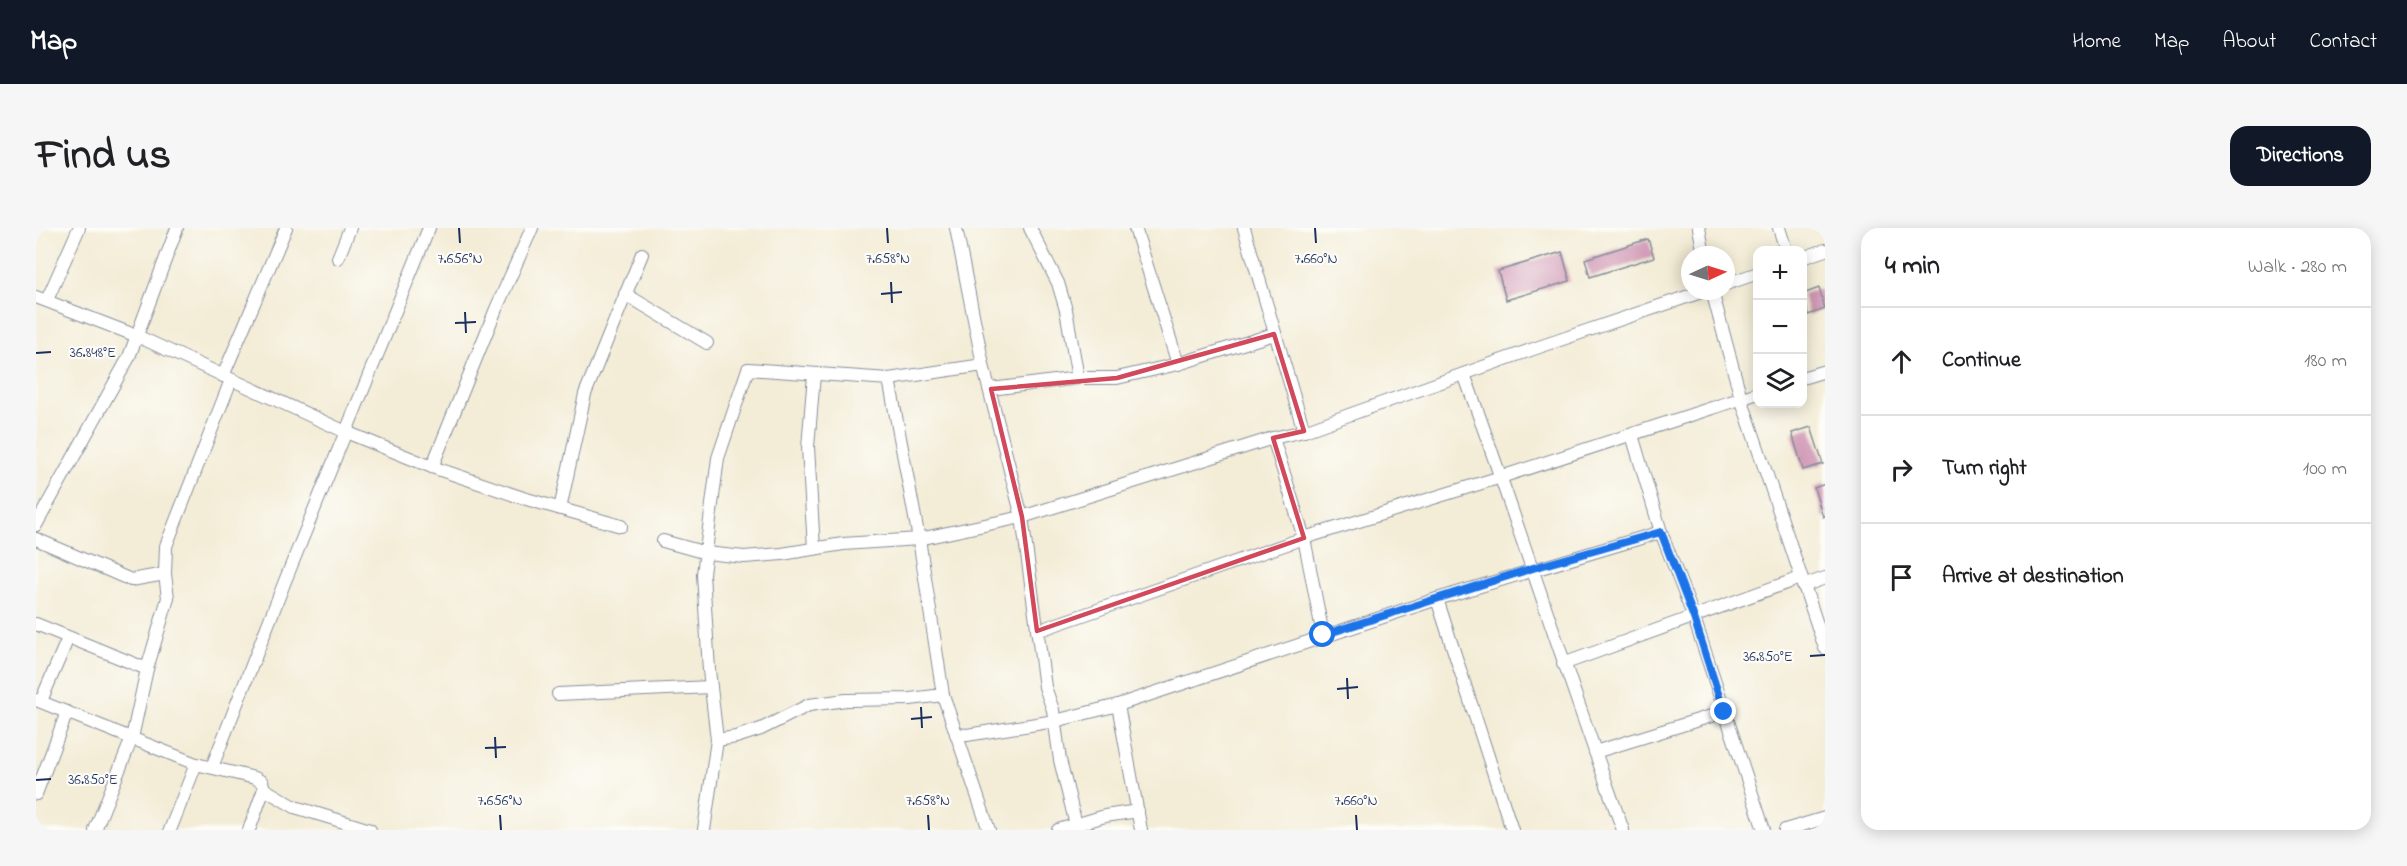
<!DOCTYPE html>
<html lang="en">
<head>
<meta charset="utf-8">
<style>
  :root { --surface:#fff; --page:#f6f6f6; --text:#202124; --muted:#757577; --line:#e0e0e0; --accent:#111827 }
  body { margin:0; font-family:"Indie Flower",sans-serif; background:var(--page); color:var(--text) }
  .controls { position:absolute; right:18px; top:18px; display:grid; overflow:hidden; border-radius:12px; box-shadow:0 3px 15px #0003 }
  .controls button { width:54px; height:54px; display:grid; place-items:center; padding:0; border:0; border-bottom:2px solid var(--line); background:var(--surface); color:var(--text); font:30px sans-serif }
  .compass { position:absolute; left:1645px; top:18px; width:54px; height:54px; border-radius:50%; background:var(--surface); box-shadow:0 3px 15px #0003; rotate:86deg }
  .stop { position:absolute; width:18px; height:18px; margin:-14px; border:4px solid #1a73e8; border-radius:50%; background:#fff }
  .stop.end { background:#1a73e8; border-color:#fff; box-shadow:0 2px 6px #0008 }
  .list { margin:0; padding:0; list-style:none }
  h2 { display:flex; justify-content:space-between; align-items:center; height:78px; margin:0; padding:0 24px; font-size:26px }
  h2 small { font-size:20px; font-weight:400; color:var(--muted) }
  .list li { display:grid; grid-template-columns:39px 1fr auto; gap:18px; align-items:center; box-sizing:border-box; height:108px; padding:0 24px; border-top:2px solid var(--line) }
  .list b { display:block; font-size:22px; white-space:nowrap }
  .list em { font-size:20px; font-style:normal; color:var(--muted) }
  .icon { flex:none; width:33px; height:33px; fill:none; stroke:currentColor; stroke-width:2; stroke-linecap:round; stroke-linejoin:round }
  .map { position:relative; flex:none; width:1789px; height:602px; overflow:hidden; border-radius:18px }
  header { display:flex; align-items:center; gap:36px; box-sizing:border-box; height:84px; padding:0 30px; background:var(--accent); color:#fff }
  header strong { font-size:28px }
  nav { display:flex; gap:33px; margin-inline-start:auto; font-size:21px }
  .intro { display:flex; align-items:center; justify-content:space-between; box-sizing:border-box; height:144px; padding:0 36px }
  h1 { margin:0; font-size:42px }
  .button { padding:15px 27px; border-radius:18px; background:var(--accent); color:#fff; font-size:21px; font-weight:700 }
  main { display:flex; gap:36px; padding:0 36px }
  aside { flex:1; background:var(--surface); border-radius:18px; box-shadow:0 3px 15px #0003 }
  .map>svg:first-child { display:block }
  .building { fill:#cf96b4 }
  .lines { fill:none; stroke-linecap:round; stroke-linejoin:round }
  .minor-casing { stroke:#878e9a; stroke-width:14 }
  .minor { stroke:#fff; stroke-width:12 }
  .route { stroke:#1a73e8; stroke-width:8 }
  .marked { fill:none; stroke:#d1495b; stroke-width:4.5; stroke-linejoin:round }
  .ticks { fill:none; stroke:#1b2f5e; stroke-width:2 }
  .ticks-label { font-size:15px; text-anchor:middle; fill:#1b2f5e; stroke:#fdfcf7; stroke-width:4.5; stroke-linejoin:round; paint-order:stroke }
</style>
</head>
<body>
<header>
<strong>Map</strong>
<nav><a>Home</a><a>Map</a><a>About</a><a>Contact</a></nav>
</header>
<div class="intro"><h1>Find us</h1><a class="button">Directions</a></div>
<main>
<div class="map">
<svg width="1789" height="602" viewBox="0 0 1789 602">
  <rect width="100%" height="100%" fill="#fdfcf7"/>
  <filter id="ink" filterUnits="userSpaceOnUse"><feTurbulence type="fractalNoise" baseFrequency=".0167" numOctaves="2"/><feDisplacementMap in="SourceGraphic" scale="12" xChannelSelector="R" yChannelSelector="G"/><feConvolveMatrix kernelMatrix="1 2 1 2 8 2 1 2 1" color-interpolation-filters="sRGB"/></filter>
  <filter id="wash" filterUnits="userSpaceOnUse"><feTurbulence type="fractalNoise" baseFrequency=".008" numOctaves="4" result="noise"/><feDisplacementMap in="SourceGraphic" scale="24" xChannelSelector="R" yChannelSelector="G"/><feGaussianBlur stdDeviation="1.35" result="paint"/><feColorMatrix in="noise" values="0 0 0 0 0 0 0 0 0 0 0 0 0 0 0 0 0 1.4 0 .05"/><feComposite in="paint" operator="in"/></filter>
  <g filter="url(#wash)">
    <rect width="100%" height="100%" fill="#f3ecd6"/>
    <g id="blocks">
      <!-- building -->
      <g class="building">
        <polygon points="1612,11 1618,29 1554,49 1549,31"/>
        <polygon points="1526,24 1534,53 1470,72 1462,43"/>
        <polygon points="1783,60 1789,81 1772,87 1767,66"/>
        <polygon points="1775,199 1787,236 1767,242 1756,205"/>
        <polygon points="1789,256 1789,288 1787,289 1778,260"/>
      </g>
    </g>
  </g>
  <g filter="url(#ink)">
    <use href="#blocks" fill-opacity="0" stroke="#878e9a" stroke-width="1.5"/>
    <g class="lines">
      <defs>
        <g id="minor">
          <polyline points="920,0 947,137 986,289 1009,459 1017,482 1024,532 1040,597"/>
          <polyline points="994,0 1022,55 1030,82 1042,150"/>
          <polyline points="1099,0 1142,136"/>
          <polyline points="1208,0 1268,203"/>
          <polyline points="1663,0 1668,27"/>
          <polyline points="1743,0 1750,22"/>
          <polyline points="302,30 314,0"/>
          <polyline points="1766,30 1789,22"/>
          <polyline points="1690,56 1722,45"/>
          <polyline points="1676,63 1705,170 1789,420"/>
          <polyline points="589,66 671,115"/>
          <polyline points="0,69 101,108 310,204 396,239 487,270 585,298"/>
          <polyline points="11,72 43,0"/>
          <path d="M1428 146C1483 297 1532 451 1587 602"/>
          <polyline points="187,148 250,0"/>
          <polyline points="1766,150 1789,143"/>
          <polyline points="853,151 883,311 907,467 953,602"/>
          <polyline points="955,161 1042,150 1081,150 1142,136 1238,106"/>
          <polyline points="1596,207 1625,304 1658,390 1728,602"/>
          <polyline points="1237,210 1268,310 1287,407"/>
          <polyline points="396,239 460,81 496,0"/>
          <polyline points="524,281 549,166 606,26"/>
          <polyline points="0,297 93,129 141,0"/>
          <polyline points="0,311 95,352 129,346"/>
          <polyline points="627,313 670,325 708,329 746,326 807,316 883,311 986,289 1237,210 1268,203 1503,119 1668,63"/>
          <polyline points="778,321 772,219 778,147"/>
          <polyline points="1767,358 1789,350"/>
          <polyline points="1401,371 1476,602"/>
          <polyline points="0,396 111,441"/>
          <polyline points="1001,403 1268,310 1465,249 1722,165"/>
          <polyline points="1527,436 1764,350"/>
          <polyline points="522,466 675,459"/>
          <polyline points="0,472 160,536 219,550 226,554 228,561 259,579 334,602"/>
          <polyline points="5,473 32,410"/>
          <polyline points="1082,477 1105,602"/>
          <polyline points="920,506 931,507 1019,493 1082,477 1401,371 1625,304"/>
          <polyline points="681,512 700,509 725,501 773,477 810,472 874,471 907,467"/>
          <polyline points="1559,524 1688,484"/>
          <polyline points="176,539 249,353 393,0"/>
          <polyline points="0,566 31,484"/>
          <polyline points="59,602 96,510 111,441 132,370 129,346 130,318 195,152"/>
          <polyline points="134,602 160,536"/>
          <polyline points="213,602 228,561"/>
          <polyline points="668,602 681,512 673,442 667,346 682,230 712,141 853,151 947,137"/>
          <polyline points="1022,602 1069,588 1102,583"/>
          <polyline points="1749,602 1789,590"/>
        </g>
      </defs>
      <!-- minor casing -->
      <use href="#minor" class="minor-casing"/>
      <!-- minor -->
      <use href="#minor" class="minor"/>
    </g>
  </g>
  <g class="lines" filter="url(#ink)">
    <!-- route -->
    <polyline class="route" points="1287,407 1497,340 1625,304 1658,390 1688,484"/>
  </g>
  <!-- marked area -->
  <path class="marked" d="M1238 106 1268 203 1237 210 1268 310 1001 403 986 289 955 161 1081 150Z"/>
  <!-- ticks -->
  <path class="ticks" d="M423 0 424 15M851 0 852 15M1279 0 1280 15M855 54 856 75M845 66 866 64M429 84 430 105M419 95 440 94M0 125 15 124M1774 428 1789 427M1311 450 1312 471M1301 461 1322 459M885 479 886 500M875 491 896 489M459 509 460 530M449 520 470 519M0 552 15 551M464 587 465 602M892 587 893 602M1320 587 1321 602"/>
  <g class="ticks-label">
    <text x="424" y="35">7.656°N</text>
    <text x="852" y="35">7.658°N</text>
    <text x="1280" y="35">7.660°N</text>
    <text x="57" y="129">36.848°E</text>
    <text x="1732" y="433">36.850°E</text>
    <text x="57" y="556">36.850°E</text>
    <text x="464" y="577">7.656°N</text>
    <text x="892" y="577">7.658°N</text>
    <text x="1320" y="577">7.660°N</text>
  </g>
</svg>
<div class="controls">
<button>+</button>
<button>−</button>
<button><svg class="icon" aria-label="layers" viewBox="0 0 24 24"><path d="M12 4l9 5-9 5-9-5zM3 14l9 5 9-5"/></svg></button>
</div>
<svg class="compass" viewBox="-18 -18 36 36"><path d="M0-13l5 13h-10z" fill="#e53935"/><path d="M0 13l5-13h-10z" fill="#757577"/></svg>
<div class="stop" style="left:1287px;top:407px"></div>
<div class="stop end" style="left:1688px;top:484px"></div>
</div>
<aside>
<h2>4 min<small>Walk · 280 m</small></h2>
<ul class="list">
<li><svg class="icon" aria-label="ahead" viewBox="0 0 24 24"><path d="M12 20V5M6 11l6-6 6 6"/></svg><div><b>Continue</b></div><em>180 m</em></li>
<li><svg class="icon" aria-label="right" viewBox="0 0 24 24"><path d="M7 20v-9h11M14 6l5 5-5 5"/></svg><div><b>Turn right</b></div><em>100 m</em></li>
<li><svg class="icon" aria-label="arrive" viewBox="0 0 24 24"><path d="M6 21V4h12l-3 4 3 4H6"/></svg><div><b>Arrive at destination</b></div></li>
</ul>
</aside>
</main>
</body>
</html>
